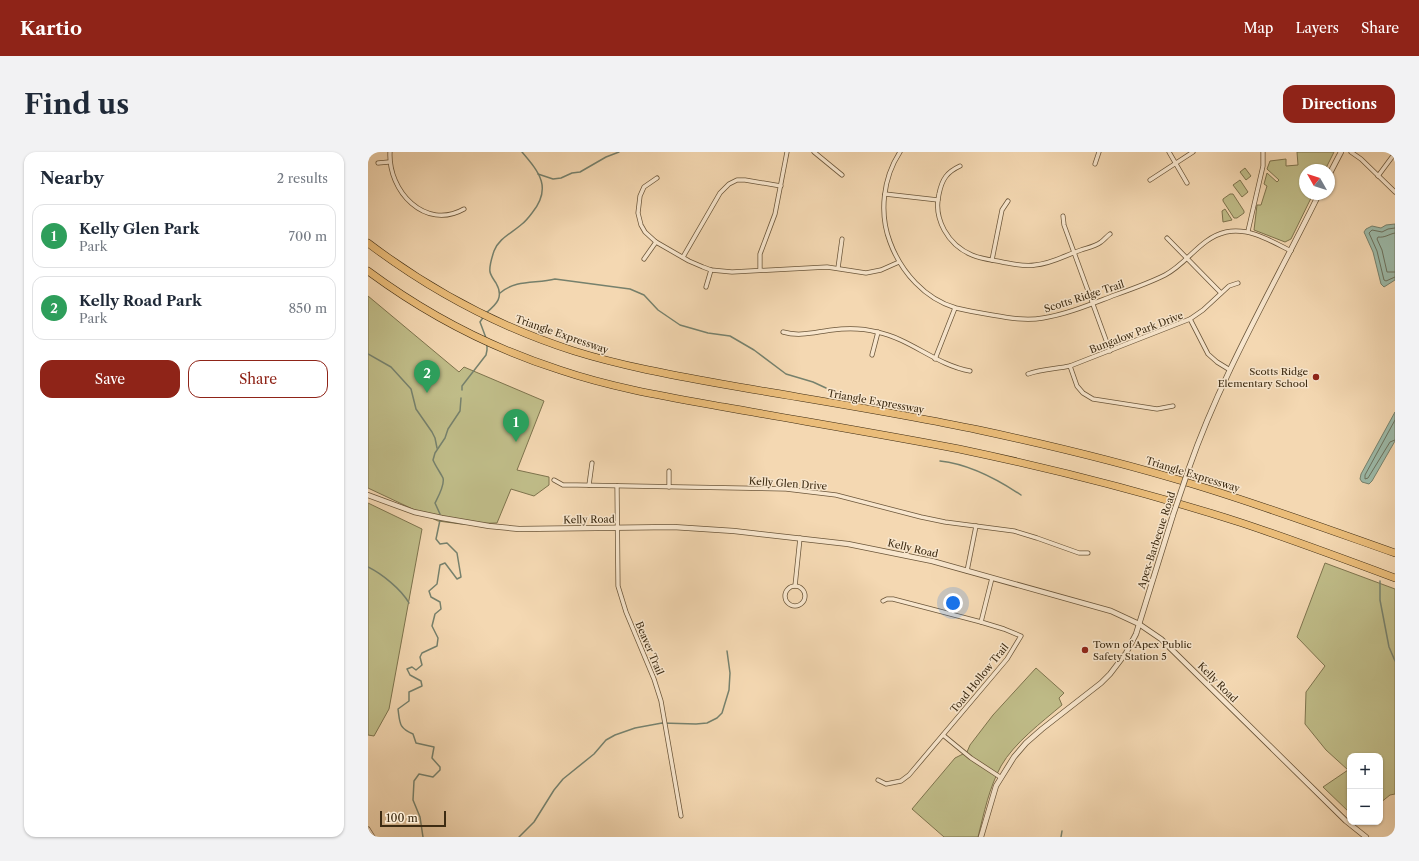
<!DOCTYPE html>
<html lang="en">
<head>
<meta charset="utf-8">
<style>
  :root { --surface:#fff; --page:#f2f2f3; --text:#1f2937; --muted:#747a83; --line:#e0e1e3; --accent:#8f2418 }
  body { margin:0; font-family:"Libre Caslon Text",serif; background:var(--page); color:var(--text) }
  .controls { position:absolute; right:12px; bottom:12px; display:grid; overflow:hidden; border-radius:8px; box-shadow:0 1px 3px #0004 }
  .controls button { width:36px; height:36px; display:grid; place-items:center; padding:0; border:0; border-bottom:1px solid var(--line); background:var(--surface); color:var(--text); font:20px sans-serif }
  .compass { position:absolute; left:931px; top:12px; width:36px; height:36px; border-radius:50%; background:var(--surface); box-shadow:0 1px 3px #0004; rotate:309deg }
  .scale { position:absolute; left:12px; bottom:10px; width:66px; box-sizing:border-box; padding-left:4px; border:2px solid #3d2b12; border-top:0; font-size:11px; line-height:14px; white-space:nowrap; color:#3d2b12; -webkit-text-stroke:3px #f8e6cd; paint-order:stroke }
  .you { position:absolute; left:585px; top:451px; width:14px; height:14px; margin:-10px; border:3px solid #fff; border-radius:50%; background:#1a73e8; box-shadow:0 0 0 6px #1a73e833 }
  .badge { display:grid; place-items:center; width:26px; height:26px; border-radius:50%; background:var(--accent); color:#fff; font-size:13px; font-weight:700 }
  .pin { position:absolute; translate:-50% -33px; filter:drop-shadow(0 1px 2px #0008) }
  .pin::after { content:''; position:absolute; top:21px; width:14px; height:12px; background:inherit; clip-path:polygon(0 0,100% 0,50% 100%) }
  .list { margin:0; padding:0; list-style:none }
  h2 { display:flex; justify-content:space-between; align-items:center; height:52px; margin:0; padding:0 16px; font-size:17px }
  h2 small { font-size:13px; font-weight:400; color:var(--muted) }
  .list li { display:grid; grid-template-columns:26px 1fr auto; gap:12px; align-items:center; box-sizing:border-box; height:64px; margin:0 8px 8px; padding:0 8px; border:1px solid var(--line); border-radius:12px }
  .list b { display:block; font-size:15px; white-space:nowrap }
  .list p { margin:0; font-size:13px; white-space:nowrap; color:var(--muted) }
  .list em { font-size:13px; font-style:normal; color:var(--muted) }
  .actions { display:flex; gap:8px; padding:12px 16px }
  .actions a { flex:1; padding:9px 0; border:1px solid var(--accent); border-radius:12px; text-align:center; font-size:14px; color:var(--accent) }
  .actions .main { background:var(--accent); color:#fff }
  .map { position:relative; flex:none; width:1027px; height:685px; overflow:hidden; border-radius:12px }
  header { display:flex; align-items:center; gap:24px; box-sizing:border-box; height:56px; padding:0 20px; background:var(--accent); color:#fff }
  header strong { font-size:19px }
  nav { display:flex; gap:22px; margin-inline-start:auto; font-size:14px }
  .intro { display:flex; align-items:center; justify-content:space-between; box-sizing:border-box; height:96px; padding:0 24px }
  h1 { margin:0; font-size:28px }
  .button { padding:10px 18px; border-radius:12px; background:var(--accent); color:#fff; font-size:14px; font-weight:700 }
  main { display:flex; gap:24px; padding:0 24px }
  aside { flex:1; background:var(--surface); border-radius:12px; box-shadow:0 1px 3px #0004 }
  .map>svg:first-child { display:block }
  .green { fill:#c0bd89; stroke:#7e744e }
  .water { fill:#9cbaa9; stroke:#76816d }
  .lines { fill:none; stroke-linecap:round; stroke-linejoin:round }
  .shore { stroke:#6c725e; stroke-width:1 }
  .stream { stroke:#76816d; stroke-width:1.5 }
  .minor-casing { stroke:#6b563a; stroke-width:5 }
  .tertiary-casing { stroke:#6b563a; stroke-width:6 }
  .motorway-casing { stroke:#3d2b12; stroke-width:8 }
  .minor { stroke:#f8e6cd; stroke-width:3.5 }
  .tertiary { stroke:#f8e6cd; stroke-width:4.5 }
  .motorway { stroke:#eabc79; stroke-width:7 }
  .tertiary-bridge-casing { stroke:#6b563a; stroke-width:6; stroke-linecap:butt }
  .tertiary-bridge { stroke:#f8e6cd; stroke-width:4.5 }
  .poi-dot { fill:#8f2418; stroke:#f8e6cd; stroke-width:1.5 }
  .labels { text-anchor:middle; stroke-width:3; stroke-linejoin:round; paint-order:stroke }
  .street-label { font-size:10px; fill:#3d2b12; stroke:#f8e6cd }
  .poi-label { font-size:10px; fill:#3d2b12; stroke:#f8e6cd; text-anchor:end }
</style>
</head>
<body>
<header>
<strong>Kartio</strong>
<nav><a>Map</a><a>Layers</a><a>Share</a></nav>
</header>
<div class="intro"><h1>Find us</h1><a class="button">Directions</a></div>
<main>
<aside>
<h2>Nearby<small>2 results</small></h2>
<ul class="list">
<li><span class="badge" style="background:#2e9e5b">1</span><div><b>Kelly Glen Park</b><p>Park</p></div><em>700 m</em></li>
<li><span class="badge" style="background:#2e9e5b">2</span><div><b>Kelly Road Park</b><p>Park</p></div><em>850 m</em></li>
</ul>
<div class="actions"><a class="main">Save</a><a>Share</a></div>
</aside>
<div class="map">
<svg width="1027" height="685" viewBox="0 0 1027 685">
  <rect width="100%" height="100%" fill="#f4d8b2"/>
  <filter id="stains"><feTurbulence type="fractalNoise" baseFrequency=".005" numOctaves="4"/><feColorMatrix values="0 0 0 0 .2 0 0 0 0 .09 0 0 0 0 .02 0 0 0 .5 -.17"/></filter>
  <radialGradient id="worn" r=".72"><stop offset=".6" stop-color="#630" stop-opacity="0"/><stop offset="1" stop-color="#630" stop-opacity=".3"/></radialGradient>
  <!-- green -->
  <g class="green">
    <polygon points="929,0 966,0 957,18 937,18 937,42 945,42 923,87 917,90 886,78 889,53 893,53 899,34 896,32 899,21 909,30 911,28 899,17 902,9 918,7 918,14 930,13"/>
    <polygon points="877,16 883,24 878,28 872,20"/>
    <polygon points="872,28 880,40 874,45 865,33"/>
    <polygon points="862,42 865,42 876,59 876,61 869,66 866,66 855,49 855,47"/>
    <polygon points="857,57 864,68 855,70 854,59"/>
    <polygon points="0,144 91,220 96,215 176,249 149,318 181,325 181,333 166,344 143,337 129,371 93,372 70,369 0,336"/>
    <polygon points="0,351 54,377 21,557 6,584 0,583"/>
    <polygon points="957,411 1027,437 1027,642 1022,643 1012,651 1012,604 982,604 982,661 955,635 980,618 958,598 937,572 938,540 957,514 929,485"/>
    <path d="M668 516 696 541 691 546 694 553C674 570 646 591 633 614 621 636 616 661 610 685H576L544 657 587 606 599 600 602 593 625 563Z"/>
  </g>
  <!-- water -->
  <g class="water">
    <polygon points="1027,72 1027,128 1016,135 1013,132 1005,100 996,80 998,77 1004,74 1013,76 1018,73"/>
    <polygon points="1027,260 1027,289 1004,329 1001,332 994,330 992,327 993,322"/>
  </g>
  <g class="lines">
    <!-- shore -->
    <g class="shore">
      <polyline points="1027,76 1020,77 1014,80 1004,78 1001,81 1009,99 1016,128 1018,129 1027,125"/>
      <path d="M1027 81C1021 82 1017 86 1010 85L1009 87 1014 98 1019 120H1027"/>
      <polyline points="1027,268 997,323 997,327 1000,326 1022,290 1027,288"/>
    </g>
    <!-- stream -->
    <g class="stream">
      <polyline points="170,22 185,27 193,26 204,21 212,20 238,5 251,0"/>
      <path d="M132 141C148 127 169 132 187 127L262 137 276 143 290 158 312 173 340 181 362 184 386 198 418 222 445 230 458 236"/>
      <path d="M118 161C129 152 136 145 128 131 126 128 123 124 122 120 121 114 124 105 126 99 131 86 144 81 154 72 158 69 161 65 164 61 184 36 172 21 154 0"/>
      <polyline points="116,164 112,170 118,186"/>
      <polyline points="0,202 23,215 43,237 48,257 64,280 67,286 69,296"/>
      <polyline points="94,238 94,234 118,203 119,198 119,192"/>
      <path d="M572 309C601 312 629 327 653 343"/>
      <path d="M72 362 67 351C70 345 77 333 75 326 72 320 68 315 65 308L67 301 77 286 80 277 92 259 93 246"/>
      <path d="M0 415C14 422 33 437 41 451"/>
      <polyline points="1012,429 1012,448 1021,495 1027,509"/>
      <path d="M55 685 52 665 45 648 46 629 51 622 65 625 72 618V615L64 606 66 595 48 591 45 582C31 576 32 572 30 557L41 549V540L54 534 53 529 42 523 39 517 44 515 48 518 54 513 52 505 54 501 69 494 70 486 64 474 67 462 73 457 72 450 63 445 61 439 69 432 72 413 77 411 89 427 93 425 89 401 79 391 72 392 68 387 72 368"/>
      <polyline points="151,685 166,670 186,638 195,627 226,602 238,588 247,583 267,576 294,571 328,572 339,571 349,566 354,561 361,538 362,521 359,499"/>
      <polyline points="693,685 694,679"/>
    </g>
    <defs>
      <g id="minor">
        <path d="M22 0C20 39 57 79 96 57"/>
        <polyline points="446,0 474,23"/>
        <path d="M532 0C515 26 511 61 522 90 533 120 557 147 588 156 600 159 612 161 624 163 641 166 658 169 675 166 700 162 723 152 747 143 764 137 781 131 797 123 820 111 832 86 858 80 881 75 903 89 923 99"/>
        <polyline points="801,0 819,31"/>
        <polyline points="983,0 993,7 1027,40"/>
        <polyline points="10,11 21,10"/>
        <polyline points="727,12 731,0"/>
        <path d="M592 14C579 20 574 27 571 42 565 67 580 93 604 103 613 107 624 108 634 110 645 112 656 115 667 113 683 112 698 103 713 98 719 96 728 94 733 90 736 88 739 84 742 82"/>
        <polyline points="1010,24 1027,1"/>
        <polyline points="289,26 276,35 272,44 270,61 273,73 277,80 288,90 321,109 335,115 343,118 364,120 459,115 498,121 513,118 531,110"/>
        <polyline points="782,28 825,0"/>
        <polyline points="517,42 570,48"/>
        <polyline points="695,64 696,73 742,199"/>
        <polyline points="880,79 895,14 895,0"/>
        <polyline points="799,86 853,141"/>
        <polyline points="315,105 352,41 361,32 369,28 377,28 413,34"/>
        <polyline points="276,107 288,90"/>
        <polyline points="624,108 634,58 640,49"/>
        <polyline points="470,116 474,87"/>
        <polyline points="392,118 392,102 407,62 419,0"/>
        <polyline points="338,135 343,118"/>
        <polyline points="822,167 840,202 849,210 862,218"/>
        <path d="M415 180C432 185 447 180 464 178 479 176 494 176 509 180 543 187 568 213 602 219"/>
        <polyline points="504,203 510,180"/>
        <polyline points="567,207 587,156"/>
        <polyline points="702,214 709,234 715,241 725,247 789,257 805,254"/>
        <path d="M660 222C674 217 688 217 702 214L822 167 835 158 861 134 870 131"/>
        <polyline points="301,319 301,335"/>
        <polyline points="186,328 195,333 209,333 418,337 468,343 553,365 577,370 646,379 669,386 711,401 720,401"/>
        <polyline points="221,333 224,311"/>
        <polyline points="249,334 250,434 258,460 286,527 293,549 313,664"/>
        <polyline points="599,419 608,374"/>
        <polyline points="427,434 432,386"/>
        <circle cx="427" cy="444" r="10"/>
        <polyline points="613,470 624,426"/>
        <polyline points="575,583 603,606 632,625"/>
        <polyline points="510,628 518,632 533,629 541,623 639,507 653,484 636,477 613,470 525,447 519,447 515,449"/>
        <polyline points="0,677 5,685"/>
      </g>
      <g id="tertiary">
        <polyline points="961,23 973,0"/>
        <path d="M821 316C854 221 907 132 951 42"/>
        <polyline points="0,343 46,360 74,366 121,374 151,377 305,375 366,379 480,392 564,409 743,459 771,472 793,487 978,669 998,685"/>
        <polyline points="613,685 628,634 646,605 658,591 674,577 733,531 742,522 758,501 768,482 805,363"/>
      </g>
      <g id="motorway">
        <path d="M0 91C62 138 131 175 206 199 254 214 304 223 354 232 439 247 526 260 611 278 681 293 752 310 821 331 891 352 959 377 1027 401"/>
        <path d="M0 119C58 162 123 196 192 218 245 236 300 245 356 255 434 269 513 282 591 297 686 317 781 341 874 371 925 388 976 407 1027 426"/>
      </g>
    </defs>
    <!-- minor casing -->
    <use href="#minor" class="minor-casing"/>
    <!-- tertiary casing -->
    <use href="#tertiary" class="tertiary-casing"/>
    <!-- motorway casing -->
    <use href="#motorway" class="motorway-casing"/>
    <!-- minor -->
    <use href="#minor" class="minor"/>
    <!-- tertiary -->
    <use href="#tertiary" class="tertiary"/>
    <!-- motorway -->
    <use href="#motorway" class="motorway"/>
    <defs>
      <polyline id="tertiary-bridge" points="805,363 821,316"/>
    </defs>
    <!-- tertiary-bridge casing -->
    <use href="#tertiary-bridge" class="tertiary-bridge-casing"/>
    <!-- tertiary-bridge -->
    <use href="#tertiary-bridge" class="tertiary-bridge"/>
  </g>
  <!-- markers -->
  <g class="poi-dot">
    <circle cx="948" cy="225" r="4"/>
    <circle cx="717" cy="498" r="4"/>
  </g>
  <g class="labels">
    <!-- street labels -->
    <g class="street-label">
      <text transform="translate(716 144) rotate(-18)" y="4">Scotts Ridge Trail</text>
      <text transform="translate(768 180) rotate(-21)" y="4">Bungalow Park Drive</text>
      <text transform="translate(194 182) rotate(19)" y="4">Triangle Expressway</text>
      <text transform="translate(508 249) rotate(10)" y="4">Triangle Expressway</text>
      <text transform="translate(825 322) rotate(17)" y="4">Triangle Expressway</text>
      <text transform="translate(420 331) rotate(4)" y="4">Kelly Glen Drive</text>
      <text transform="translate(221 367) rotate(-1)" y="4">Kelly Road</text>
      <text transform="translate(788 388) rotate(-72)" y="4">Apex-Barbecue Road</text>
      <text transform="translate(545 396) rotate(13)" y="4">Kelly Road</text>
      <text transform="translate(282 496) rotate(67)" y="4">Beaver Trail</text>
      <text transform="translate(611 526) rotate(-51)" y="4">Toad Hollow Trail</text>
      <text transform="translate(850 530) rotate(45)" y="4">Kelly Road</text>
    </g>
    <!-- poi labels -->
    <g class="poi-label">
      <text x="940" y="223">Scotts Ridge<tspan x="940" dy="12">Elementary School</tspan></text>
      <text x="725" y="496" text-anchor="start">Town of Apex Public<tspan x="725" dy="12">Safety Station 5</tspan></text>
    </g>
  </g>
  <rect width="100%" height="100%" filter="url(#stains)"/>
  <rect width="100%" height="100%" fill="url(#worn)"/>
</svg>
<div class="controls">
<button>+</button>
<button>−</button>
</div>
<svg class="compass" viewBox="-18 -18 36 36"><path d="M0-13l5 13h-10z" fill="#e53935"/><path d="M0 13l5-13h-10z" fill="#747a83"/></svg>
<div class="scale">100 m</div>
<div class="you"></div>
<div class="pin badge" style="left:148px;top:290px;background:#2e9e5b">1</div>
<div class="pin badge" style="left:59px;top:241px;background:#2e9e5b">2</div>
</div>
</main>
</body>
</html>
